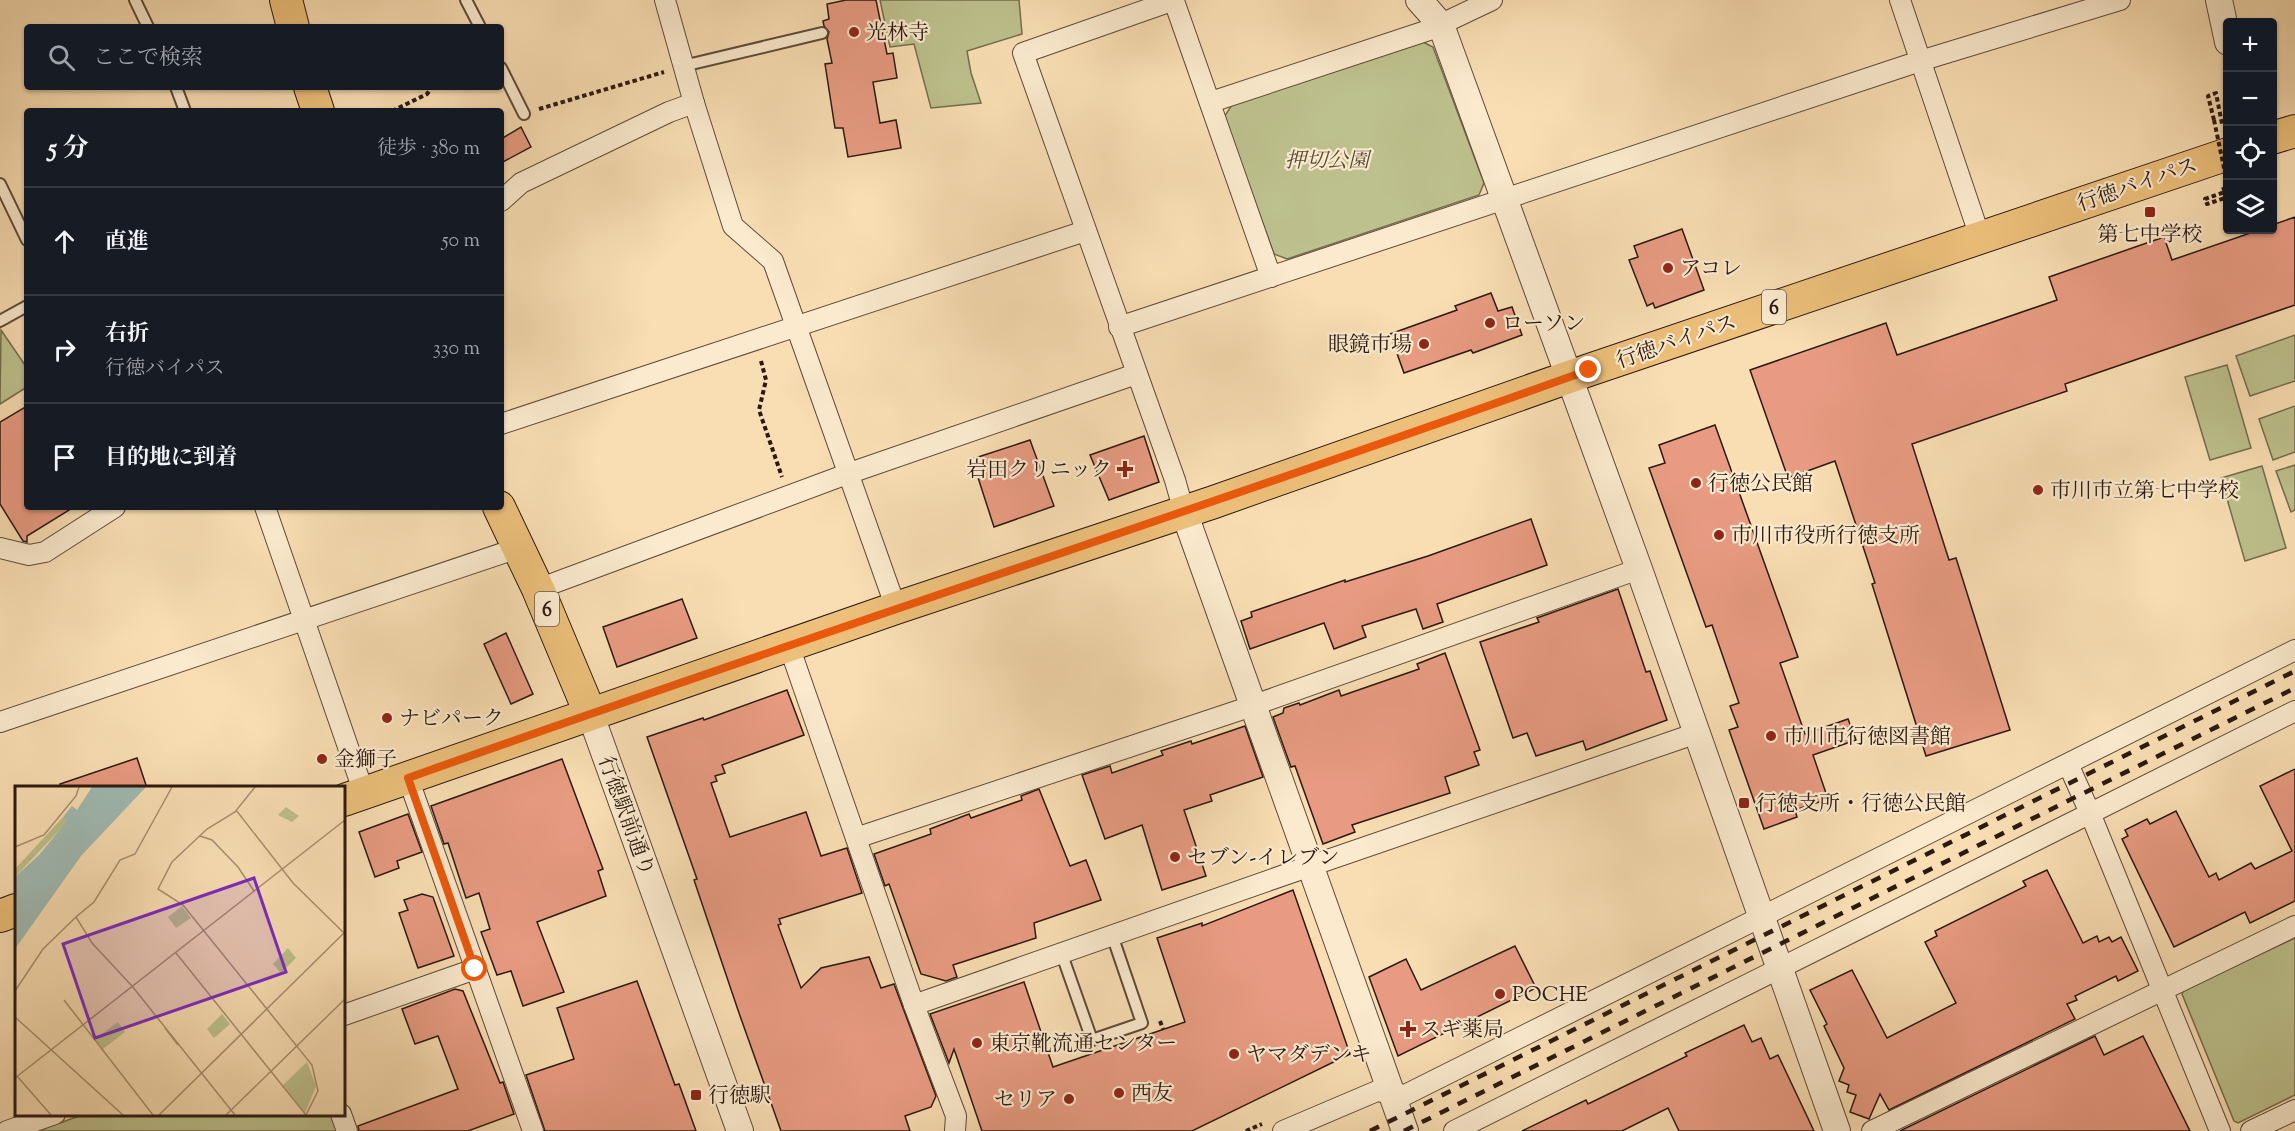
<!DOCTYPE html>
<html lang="ja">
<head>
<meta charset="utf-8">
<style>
  :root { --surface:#171b24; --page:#242831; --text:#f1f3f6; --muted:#9ea1a6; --line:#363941 }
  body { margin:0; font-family:"Sorts Mill Goudy","Noto Serif JP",serif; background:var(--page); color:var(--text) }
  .controls { position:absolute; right:18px; top:18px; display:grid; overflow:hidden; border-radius:6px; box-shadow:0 2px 4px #0004 }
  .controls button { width:54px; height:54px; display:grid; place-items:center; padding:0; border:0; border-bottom:2px solid var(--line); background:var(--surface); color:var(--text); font:30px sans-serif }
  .stop { position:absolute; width:18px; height:18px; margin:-14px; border:4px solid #ea580c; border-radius:50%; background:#fff }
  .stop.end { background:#ea580c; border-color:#fff; box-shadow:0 2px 6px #0008 }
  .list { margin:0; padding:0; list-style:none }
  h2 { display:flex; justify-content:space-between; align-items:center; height:78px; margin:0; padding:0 24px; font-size:26px }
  h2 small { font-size:20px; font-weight:400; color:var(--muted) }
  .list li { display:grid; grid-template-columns:39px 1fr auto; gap:18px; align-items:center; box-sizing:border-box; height:108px; padding:0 24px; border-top:2px solid var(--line) }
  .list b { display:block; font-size:22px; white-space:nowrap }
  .list p { margin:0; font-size:20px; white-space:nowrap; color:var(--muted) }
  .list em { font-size:20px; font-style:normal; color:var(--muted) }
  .icon { flex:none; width:33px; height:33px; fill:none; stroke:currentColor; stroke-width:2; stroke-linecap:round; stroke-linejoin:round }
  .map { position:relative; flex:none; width:2295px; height:1131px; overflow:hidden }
  .search { position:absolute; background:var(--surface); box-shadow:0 2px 4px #0004; left:24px; top:24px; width:480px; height:66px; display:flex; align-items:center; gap:15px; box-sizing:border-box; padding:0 21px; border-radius:6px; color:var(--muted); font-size:22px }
  .panel { position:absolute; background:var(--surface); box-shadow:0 2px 4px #0004; left:24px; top:108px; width:480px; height:402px; border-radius:6px }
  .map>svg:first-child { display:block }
  .green { fill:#bdc18d; stroke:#746d4f; stroke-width:1.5 }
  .building { fill:#e89b82; stroke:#2b1911; stroke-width:1.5 }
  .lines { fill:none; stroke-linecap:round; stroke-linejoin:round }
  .service-casing { stroke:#5e4a3a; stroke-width:14 }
  .minor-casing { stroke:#5e4a3a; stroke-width:22 }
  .tertiary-casing { stroke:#5e4a3a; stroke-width:28 }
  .primary-casing { stroke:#2b1911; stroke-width:34 }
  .path { stroke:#2b1911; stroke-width:4; stroke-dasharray:4.5 3; stroke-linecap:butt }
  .service { stroke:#fbeace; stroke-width:10 }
  .minor { stroke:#fbeace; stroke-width:20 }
  .tertiary { stroke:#fbeace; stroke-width:26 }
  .primary { stroke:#ecbf7a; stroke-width:32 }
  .rail { stroke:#2b1911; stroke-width:4.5; stroke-dasharray:10 10; stroke-linecap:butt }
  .path-bridge { stroke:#2b1911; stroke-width:4; stroke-dasharray:4.5 3; stroke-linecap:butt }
  .route { stroke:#ea580c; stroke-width:8 }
  .poi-dot { fill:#8f2418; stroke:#fbeace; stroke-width:2 }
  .labels { text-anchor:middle; stroke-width:4.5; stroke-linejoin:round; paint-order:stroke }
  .shield { fill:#fbeace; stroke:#69584a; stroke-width:1.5 }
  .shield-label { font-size:20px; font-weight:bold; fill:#2b1911 }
  .poi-label { font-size:21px; fill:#2b1911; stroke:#fbeace; text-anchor:start }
  .park-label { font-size:21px; font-style:italic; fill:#574b36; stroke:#fbeace }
  .street-label { font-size:21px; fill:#2b1911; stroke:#fbeace }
  .inset-road { fill:none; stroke:#a78f72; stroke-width:1.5 }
  .view { fill:#7b2cbf; fill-opacity:0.15; stroke:#7b2cbf; stroke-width:3 }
  .inset-edge { fill:none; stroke:#2b1911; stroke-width:3 }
</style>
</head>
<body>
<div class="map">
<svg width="2295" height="1131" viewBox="0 0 2295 1131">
  <rect width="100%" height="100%" fill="#f9deb3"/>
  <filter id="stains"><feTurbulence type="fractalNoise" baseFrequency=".00333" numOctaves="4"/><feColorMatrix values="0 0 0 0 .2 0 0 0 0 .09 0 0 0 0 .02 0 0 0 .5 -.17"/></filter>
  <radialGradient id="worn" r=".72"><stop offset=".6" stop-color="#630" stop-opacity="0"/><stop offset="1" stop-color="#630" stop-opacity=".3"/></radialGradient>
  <!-- green -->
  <g class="green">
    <polygon points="880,0 1019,0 1022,34 967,51 971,73 981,103 931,108 914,44 890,47"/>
    <polygon points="1423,42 1433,47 1484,183 1479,195 1287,259 1274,254 1224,117 1232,105"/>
    <polygon points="1,330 27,368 27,387 0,404"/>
    <polygon points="2295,335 2295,381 2250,396 2236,356"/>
    <polygon points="2227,365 2251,448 2210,460 2185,377"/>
    <polygon points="2295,406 2295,452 2273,460 2259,419"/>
    <polygon points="2295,465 2295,510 2291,512 2276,471"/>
    <polygon points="2262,466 2286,548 2245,561 2221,478"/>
    <polygon points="2295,938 2295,1095 2238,1123 2234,1121 2182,994 2184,990"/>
    <polygon points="85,1114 331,1115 337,1131 37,1131"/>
  </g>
  <!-- building -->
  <g class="building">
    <polygon points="846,0 876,0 887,54 893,53 897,78 873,82 880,123 896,120 901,148 848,157 843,128 835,128 825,64 832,63 827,39 829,32 824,26 823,21 829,19 827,4"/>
    <polygon points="521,127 531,147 501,163 501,139"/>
    <polygon points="2295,217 2295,305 2065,384 2067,391 1912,444 1949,560 1956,558 2010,730 1926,756 1872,584 1875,583 1835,461 1788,478 1750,370 1886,323 1897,355 2057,300 2049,277 2164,237 2172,260 2259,230 2272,230 2272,225"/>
    <polygon points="1682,229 1704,290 1655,308 1653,303 1647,306 1629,260 1638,257 1634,246"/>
    <polygon points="1491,293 1498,311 1512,307 1522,335 1473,353 1471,350 1404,373 1390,334 1457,310 1455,306"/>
    <polygon points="27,406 27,507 74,507 27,536 27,542 23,541 0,504 0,422"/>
    <polygon points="1715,425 1798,657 1780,663 1805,734 1848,719 1856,740 1813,755 1828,799 1795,810 1797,817 1764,829 1729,730 1738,727 1730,706 1739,703 1712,625 1706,627 1649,468 1665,463 1659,445"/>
    <polygon points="1144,436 1159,482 1109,500 1090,455"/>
    <polygon points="1030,440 1054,506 994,527 972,459"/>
    <polygon points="1531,519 1547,565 1437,604 1443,622 1423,629 1416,609 1362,626 1366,637 1334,649 1324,623 1250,649 1241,621 1252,617 1251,612 1345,580 1345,582 1428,556"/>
    <polygon points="1618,589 1646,672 1650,671 1667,720 1586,750 1583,741 1536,756 1527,733 1513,738 1480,642 1539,622 1537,618"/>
    <polygon points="682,599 697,638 617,667 603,627"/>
    <polygon points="506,633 533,694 511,704 484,644"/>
    <polygon points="1445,653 1480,750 1474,752 1479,765 1445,777 1450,793 1352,825 1355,832 1323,844 1295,766 1291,767 1273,717 1283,713 1284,708 1299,703 1300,705 1339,690 1341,696 1419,669 1417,664"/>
    <polygon points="787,690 804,735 722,765 725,773 715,776 717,781 711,783 730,837 806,812 821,856 847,848 862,893 779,919 781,924 778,925 801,988 821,968 869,957 881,988 894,984 936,1096 931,1107 905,1116 910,1131 781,1131 739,1013 694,880 697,879 647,737 703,718 704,720"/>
    <polygon points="1245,726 1263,777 1210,795 1212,801 1184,810 1206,876 1162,890 1142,825 1105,839 1082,775 1110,766 1112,773 1163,755 1161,751 1191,741 1192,744"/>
    <polygon points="137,758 147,788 61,788 60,784"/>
    <polygon points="562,759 603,869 598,871 606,896 537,922 564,992 523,1006 511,971 497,975 481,932 490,929 479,893 466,898 448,843 444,844 431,806"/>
    <polygon points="2295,769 2295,901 2250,923 2245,912 2174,947 2122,839 2128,836 2125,830 2147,819 2150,824 2176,811 2209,877 2216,873 2219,880 2251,863 2255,869 2292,851 2260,786"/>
    <polygon points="1039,789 1070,866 1086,860 1101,900 1034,923 1036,938 953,965 957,977 946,981 921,974 889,884 885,886 874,854 931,834 930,829 969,814 971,818 1022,800 1021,796"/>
    <polygon points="408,814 422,852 397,861 399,868 375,877 359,832"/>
    <polygon points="2047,870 2083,943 2097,936 2099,942 2109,937 2112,942 2121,937 2138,971 2118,981 2116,976 2075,996 2077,1000 2067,1004 2075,1019 1889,1110 1880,1094 1869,1119 1850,1112 1856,1095 1847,1092 1849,1085 1839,1081 1844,1068 1824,1026 1827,1024 1810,990 1852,970 1887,1038 1956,1003 1925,942 1937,936 1935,931 2026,886 2023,881"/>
    <polygon points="1293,890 1350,1054 1192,1131 982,1131 954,1049 949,1063 930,1014 1024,982 1053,1067 1185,1022 1157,938 1202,923 1202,926"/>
    <polygon points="422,894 433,897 454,956 418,968 399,913 408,910 404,900"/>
    <polygon points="1515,946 1536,988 1398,1056 1369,977 1406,959 1421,990"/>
    <polygon points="637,981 675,1085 679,1084 696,1131 545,1131 526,1075 574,1059 557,1008"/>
    <polygon points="455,989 463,991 500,1083 503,1082 514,1114 468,1131 359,1131 358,1126 458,1089 438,1036 415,1044 402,1009"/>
    <polygon points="1744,1025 1752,1042 1761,1038 1770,1059 1778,1055 1814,1131 1679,1131 1668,1108 1622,1131 1522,1131 1586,1100 1588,1104 1687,1056 1685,1053"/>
    <polygon points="2095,1036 2104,1055 2143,1036 2190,1131 1900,1131"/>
  </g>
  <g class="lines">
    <defs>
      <g id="service">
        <polyline points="135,0 148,27"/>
        <polyline points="466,0 480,27"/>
        <polyline points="683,66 822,33"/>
        <polyline points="501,68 524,114"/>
        <polyline points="176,87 185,111"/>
        <polyline points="0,184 27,240"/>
        <polyline points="0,321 27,306"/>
        <polyline points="1061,952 1092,1040 1142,1023 1112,935"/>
      </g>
      <g id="minor">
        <polyline points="1174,0 1023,53 1175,480 1184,512"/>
        <polyline points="1900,0 1980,237"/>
        <polyline points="1174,1 1271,277"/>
        <polyline points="1211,102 1429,30 1492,0"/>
        <polyline points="694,103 733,226 773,261 896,608"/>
        <polyline points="501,201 521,183 669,112 694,103 665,0"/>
        <polyline points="1119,327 1920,61 2120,0"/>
        <polyline points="501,424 1085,231"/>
        <polyline points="265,507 364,793"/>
        <polyline points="0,548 29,555 45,552 115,507"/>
        <polyline points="538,589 847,474 1136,374"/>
        <polyline points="789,646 914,1005 956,1116 955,1131"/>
        <polyline points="0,722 518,548"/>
        <polyline points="2068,764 2090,813 2220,1131"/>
        <polyline points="408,778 533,1131"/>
        <polyline points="856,838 1243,709 1639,569"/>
        <polyline points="914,1005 1290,873 1697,733"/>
        <polyline points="344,1015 475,969"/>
        <polyline points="341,1114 347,1131"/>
        <polyline points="7,1131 55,1114"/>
        <polyline points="1283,1131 1377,1091 1405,1095 2295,650"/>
        <polyline points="1454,1131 2295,711"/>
        <polyline points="1872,1131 2295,926"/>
        <polyline points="2251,1131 2295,1110"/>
      </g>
      <g id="tertiary">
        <polyline points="1419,0 1441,25 1639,569 1837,1131"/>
        <polyline points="2219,0 2228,42"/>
        <polyline points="1184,512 1405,1131"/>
        <polyline points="590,713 740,1131"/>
      </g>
      <g id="primary">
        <polyline points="286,0 293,27"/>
        <polyline points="310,87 318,111"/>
        <polyline points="2272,138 2295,131"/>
        <polyline points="499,507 538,589 590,713"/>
        <polyline points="344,800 896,608 1214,502 1589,370 2228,154"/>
        <polyline points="0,916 16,910"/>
      </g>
    </defs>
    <!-- service casing -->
    <use href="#service" class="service-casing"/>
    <!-- minor casing -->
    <use href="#minor" class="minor-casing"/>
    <!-- tertiary casing -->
    <use href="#tertiary" class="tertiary-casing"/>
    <!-- primary casing -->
    <use href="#primary" class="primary-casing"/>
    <!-- path -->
    <g class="path">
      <polyline points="539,109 664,72"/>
      <polyline points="392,111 427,94 432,87"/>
      <polyline points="2214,120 2208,96 2216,93 2222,124"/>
      <polyline points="2223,187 2225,192 2205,199 2207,204 2228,197"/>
      <polyline points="761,361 766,380 759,410 782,477"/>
      <polyline points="1160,1021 1163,1029"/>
      <polyline points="1246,1131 1262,1124"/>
    </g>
    <!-- service -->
    <use href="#service" class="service"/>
    <!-- minor -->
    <use href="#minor" class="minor"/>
    <!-- tertiary -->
    <use href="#tertiary" class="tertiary"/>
    <!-- primary -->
    <use href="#primary" class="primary"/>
    <!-- rail -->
    <g class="rail">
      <polyline points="1370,1131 2295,671"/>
      <polyline points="1404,1131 2295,688"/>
    </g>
    <!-- path-bridge -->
    <polyline class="path-bridge" points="2214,120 2228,187"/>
  </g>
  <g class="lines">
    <!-- route -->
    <path class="route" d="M475 969 408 778C800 638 1197 511 1589 370"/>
  </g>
  <!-- markers -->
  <g class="poi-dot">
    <circle cx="854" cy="32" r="6"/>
    <rect x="2144" y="206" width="12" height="12" rx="3"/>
    <circle cx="1668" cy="268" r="6"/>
    <circle cx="1490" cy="323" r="6"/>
    <circle cx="1424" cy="344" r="6"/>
    <path d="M1122 460h6v6h6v6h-6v6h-6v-6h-6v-6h6z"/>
    <circle cx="1696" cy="483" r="6"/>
    <circle cx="2038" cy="490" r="6"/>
    <circle cx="1719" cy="535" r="6"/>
    <circle cx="387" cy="718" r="6"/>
    <circle cx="1771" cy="736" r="6"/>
    <circle cx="322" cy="759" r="6"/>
    <rect x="1738" y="797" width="12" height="12" rx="3"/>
    <circle cx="1175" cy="857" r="6"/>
    <circle cx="1500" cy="994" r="6"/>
    <path d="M1405 1020h6v6h6v6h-6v6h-6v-6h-6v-6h6z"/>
    <circle cx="977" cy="1043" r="6"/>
    <circle cx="1234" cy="1054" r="6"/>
    <circle cx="1119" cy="1093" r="6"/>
    <rect x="690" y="1089" width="12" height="12" rx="3"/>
    <circle cx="1069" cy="1099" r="6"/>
  </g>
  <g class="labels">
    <!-- shield labels -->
    <g class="shield">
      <rect x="1762" y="290" width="24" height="34" rx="4.5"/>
      <rect x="535" y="592" width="24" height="34" rx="4.5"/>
    </g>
    <g class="shield-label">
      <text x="1774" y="314">6</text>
      <text x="547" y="616">6</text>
    </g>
    <!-- poi labels -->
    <g class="poi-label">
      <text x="866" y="39">光林寺</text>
      <text x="2150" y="241" text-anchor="middle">第七中学校</text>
      <text x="1680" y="275">アコレ</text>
      <text x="1502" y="330">ローソン</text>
      <text x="1412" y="351" text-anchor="end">眼鏡市場</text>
      <text x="1112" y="476" text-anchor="end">岩田クリニック</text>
      <text x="1708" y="490">行徳公民館</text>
      <text x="2050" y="497">市川市立第七中学校</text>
      <text x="1731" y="542">市川市役所行徳支所</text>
      <text x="399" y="725">ナビパーク</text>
      <text x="1783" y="743">市川市行徳図書館</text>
      <text x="334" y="766">金獅子</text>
      <text x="1756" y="810">行徳支所・行徳公民館</text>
      <text x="1187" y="864">セブン-イレブン</text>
      <text x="1512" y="1001">POCHE</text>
      <text x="1420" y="1036">スギ薬局</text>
      <text x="989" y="1050">東京靴流通センター</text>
      <text x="1246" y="1061">ヤマダデンキ</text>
      <text x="1131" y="1100">西友</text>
      <text x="708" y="1102">行徳駅</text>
      <text x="1057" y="1106" text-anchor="end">セリア</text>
    </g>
    <!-- park labels -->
    <g class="park-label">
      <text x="1327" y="167">押切公園</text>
    </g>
    <!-- street labels -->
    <g class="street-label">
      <text transform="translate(2137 184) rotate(-19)" y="7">行徳バイパス</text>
      <text transform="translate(1676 341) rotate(-19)" y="7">行徳バイパス</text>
      <text transform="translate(627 816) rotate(70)" y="7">行徳駅前通り</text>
    </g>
  </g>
  <!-- overview -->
  <g transform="translate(15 786)">
    <rect width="330" height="330" fill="#f9deb3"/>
    <path d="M271 21 284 30 277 36 263 29ZM48 31 53 35 0 91V83ZM167 120 176 132 161 142 153 131ZM273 162 281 172 266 187 258 178ZM207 228 215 238 199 252 192 243ZM103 236 110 246 88 263 80 253ZM292 276 301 300 290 327 268 299Z" fill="#bdc18d"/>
    <path d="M77 1H131L66 70 0 163V91L24 69 52 35 48 31 57 20 62 24Z" fill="#a0bbb4"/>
    <path class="inset-road" d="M240 1 220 26 192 43 157 76 143 103 168 119 297 279 303 305 291 329M221 24 278 97 329 147M185 50 197 54 223 81 239 105M0 61 29 49 61 10 64 1M161 167 291 329M117 200 220 329M117 200 77 157 61 131 79 116 105 74 120 68 157 1M0 205 28 163 61 131M49 214 138 329M0 231 108 329M150 242 163 259M2 290 36 329M0 292 330 34M144 329 329 147M211 329 330 213"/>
    <path class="view" d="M239 92 271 186 80 252 48 158Z"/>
    <rect width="330" height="330" class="inset-edge"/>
  </g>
  <rect width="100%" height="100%" filter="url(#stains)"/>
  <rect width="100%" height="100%" fill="url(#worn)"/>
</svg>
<div class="controls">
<button>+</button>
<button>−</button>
<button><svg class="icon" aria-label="locate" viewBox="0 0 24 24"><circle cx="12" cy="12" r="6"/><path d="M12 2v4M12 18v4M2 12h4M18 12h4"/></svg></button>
<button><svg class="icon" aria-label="layers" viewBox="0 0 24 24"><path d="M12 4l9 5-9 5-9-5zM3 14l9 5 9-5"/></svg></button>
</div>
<div class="stop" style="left:475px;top:969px"></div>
<div class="stop end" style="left:1589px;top:370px"></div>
<div class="search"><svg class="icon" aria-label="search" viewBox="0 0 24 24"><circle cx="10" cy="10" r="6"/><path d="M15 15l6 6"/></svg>ここで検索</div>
<section class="panel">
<h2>5 分<small>徒歩 · 380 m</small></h2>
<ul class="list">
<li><svg class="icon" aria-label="ahead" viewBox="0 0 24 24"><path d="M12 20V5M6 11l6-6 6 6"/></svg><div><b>直進</b></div><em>50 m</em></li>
<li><svg class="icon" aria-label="right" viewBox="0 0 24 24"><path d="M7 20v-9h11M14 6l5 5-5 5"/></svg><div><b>右折</b><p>行徳バイパス</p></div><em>330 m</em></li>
<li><svg class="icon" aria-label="arrive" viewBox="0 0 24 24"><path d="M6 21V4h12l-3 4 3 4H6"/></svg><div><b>目的地に到着</b></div></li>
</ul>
</section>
</div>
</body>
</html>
